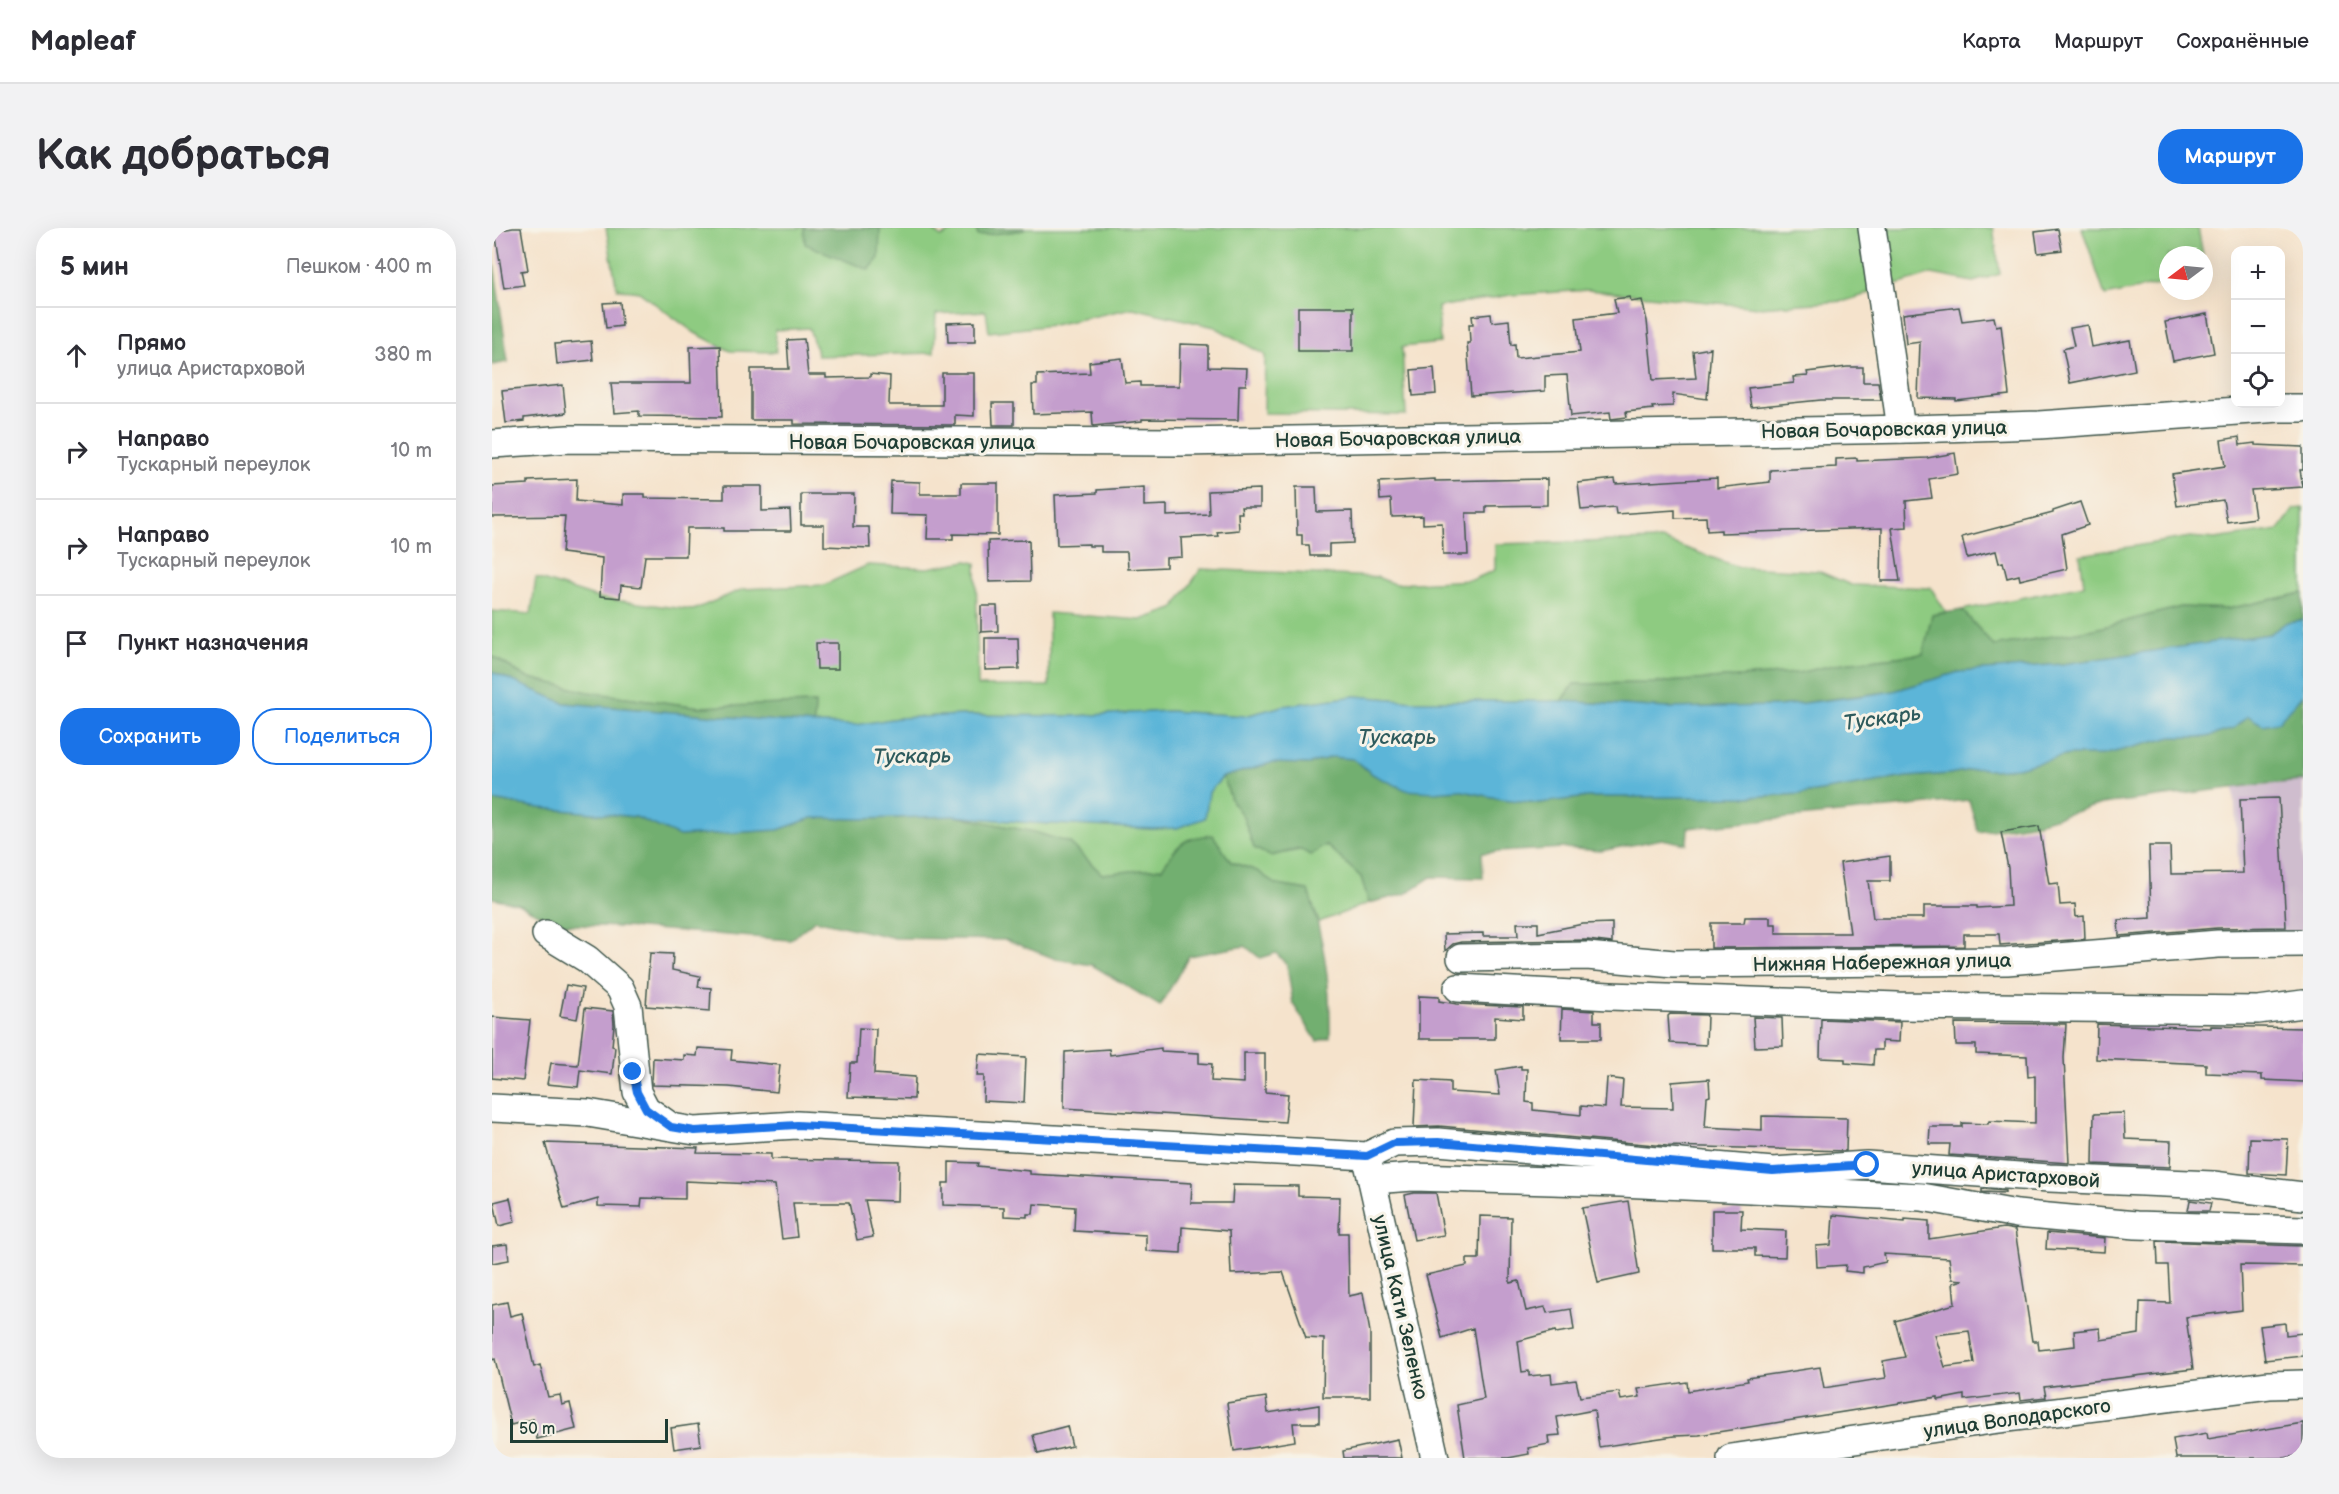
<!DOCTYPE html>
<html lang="ru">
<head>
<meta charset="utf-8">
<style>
  :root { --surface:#fff; --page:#f2f2f3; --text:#2b2b33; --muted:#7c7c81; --line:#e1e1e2; --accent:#1a73e8 }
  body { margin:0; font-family:"Balsamiq Sans",sans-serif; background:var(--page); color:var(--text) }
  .controls { position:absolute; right:18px; top:18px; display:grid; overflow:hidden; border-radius:12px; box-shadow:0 6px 24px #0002 }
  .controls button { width:54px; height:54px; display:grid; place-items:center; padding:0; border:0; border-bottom:2px solid var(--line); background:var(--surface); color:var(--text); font:30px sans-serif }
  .compass { position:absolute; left:1667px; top:18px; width:54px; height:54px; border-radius:50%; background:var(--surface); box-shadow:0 6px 24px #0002; rotate:254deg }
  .scale { position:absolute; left:18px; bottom:15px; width:158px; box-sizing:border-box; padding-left:6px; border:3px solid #1f3d34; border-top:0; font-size:16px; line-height:21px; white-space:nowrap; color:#1f3d34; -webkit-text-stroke:4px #f7f3e8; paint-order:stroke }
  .stop { position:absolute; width:18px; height:18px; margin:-14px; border:4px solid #1a73e8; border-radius:50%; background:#fff }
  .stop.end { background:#1a73e8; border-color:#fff; box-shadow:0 2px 6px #0008 }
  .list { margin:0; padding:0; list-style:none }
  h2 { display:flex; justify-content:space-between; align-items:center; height:78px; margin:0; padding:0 24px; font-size:26px }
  h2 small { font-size:20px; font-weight:400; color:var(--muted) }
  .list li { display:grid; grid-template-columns:39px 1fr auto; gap:18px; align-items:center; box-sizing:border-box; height:96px; padding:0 24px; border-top:2px solid var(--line) }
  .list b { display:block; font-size:22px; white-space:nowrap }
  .list p { margin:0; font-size:20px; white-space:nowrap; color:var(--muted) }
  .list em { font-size:20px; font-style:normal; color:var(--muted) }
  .actions { display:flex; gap:12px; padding:18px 24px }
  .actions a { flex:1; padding:14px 0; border:2px solid var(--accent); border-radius:24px; text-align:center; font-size:21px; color:var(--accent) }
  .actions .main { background:var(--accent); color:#fff }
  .icon { flex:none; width:33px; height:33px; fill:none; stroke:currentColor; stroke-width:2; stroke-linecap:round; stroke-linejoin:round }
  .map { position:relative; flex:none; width:1811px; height:1230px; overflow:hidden; border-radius:24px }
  header { display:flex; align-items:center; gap:36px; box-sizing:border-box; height:84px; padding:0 30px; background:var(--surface); border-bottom:2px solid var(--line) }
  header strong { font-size:28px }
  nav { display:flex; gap:33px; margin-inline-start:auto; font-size:21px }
  .intro { display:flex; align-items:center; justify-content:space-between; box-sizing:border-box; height:144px; padding:0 36px }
  h1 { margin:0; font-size:42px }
  .button { padding:15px 27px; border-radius:24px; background:var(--accent); color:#fff; font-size:21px; font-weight:700 }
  main { display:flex; gap:36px; padding:0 36px }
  aside { flex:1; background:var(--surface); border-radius:24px; box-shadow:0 6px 24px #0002 }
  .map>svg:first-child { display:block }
  .industrial { fill:#cfbdce }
  .green { fill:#8ecb81; stroke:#56845a; stroke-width:1.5 }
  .forest { fill:#72af6f; stroke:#487652; stroke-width:1.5 }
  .water { fill:#5bb5d8; stroke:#3d7986; stroke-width:1.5 }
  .building { fill:#c49ecd; fill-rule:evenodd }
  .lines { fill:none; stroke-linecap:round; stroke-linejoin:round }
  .minor-casing { stroke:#3f564b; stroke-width:30 }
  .minor { stroke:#fff; stroke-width:27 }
  .route { stroke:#1a73e8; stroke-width:8 }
  .labels { text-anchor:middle; stroke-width:6; stroke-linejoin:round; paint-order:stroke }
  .street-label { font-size:20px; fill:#1f3d34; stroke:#f7f3e8 }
  .water-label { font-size:21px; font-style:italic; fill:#2e5b5d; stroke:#f7f3e8 }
</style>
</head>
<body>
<header>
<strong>Mapleaf</strong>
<nav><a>Карта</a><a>Маршрут</a><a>Сохранённые</a></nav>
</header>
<div class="intro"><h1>Как добраться</h1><a class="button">Маршрут</a></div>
<main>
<aside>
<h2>5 мин<small>Пешком · 400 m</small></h2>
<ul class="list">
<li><svg class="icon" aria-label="ahead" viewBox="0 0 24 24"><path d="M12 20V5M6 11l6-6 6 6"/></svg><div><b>Прямо</b><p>улица Аристарховой</p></div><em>380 m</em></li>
<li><svg class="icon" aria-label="right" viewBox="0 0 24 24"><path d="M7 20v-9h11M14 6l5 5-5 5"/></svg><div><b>Направо</b><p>Тускарный переулок</p></div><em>10 m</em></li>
<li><svg class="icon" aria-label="right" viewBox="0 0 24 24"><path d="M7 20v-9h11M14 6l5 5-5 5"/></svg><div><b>Направо</b><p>Тускарный переулок</p></div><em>10 m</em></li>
<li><svg class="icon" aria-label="arrive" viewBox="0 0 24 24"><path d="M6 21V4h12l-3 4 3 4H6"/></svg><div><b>Пункт назначения</b></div></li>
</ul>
<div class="actions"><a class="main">Сохранить</a><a>Поделиться</a></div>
</aside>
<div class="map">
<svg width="1811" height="1230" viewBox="0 0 1811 1230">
  <rect width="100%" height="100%" fill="#f7f3e8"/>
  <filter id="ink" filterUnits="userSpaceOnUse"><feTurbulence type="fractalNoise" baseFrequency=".0167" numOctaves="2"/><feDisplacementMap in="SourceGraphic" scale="12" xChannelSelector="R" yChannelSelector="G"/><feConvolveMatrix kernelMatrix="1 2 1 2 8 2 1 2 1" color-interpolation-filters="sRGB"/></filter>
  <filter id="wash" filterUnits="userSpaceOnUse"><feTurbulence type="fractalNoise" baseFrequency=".008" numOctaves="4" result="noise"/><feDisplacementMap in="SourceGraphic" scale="24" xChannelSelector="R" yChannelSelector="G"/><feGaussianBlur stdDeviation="1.35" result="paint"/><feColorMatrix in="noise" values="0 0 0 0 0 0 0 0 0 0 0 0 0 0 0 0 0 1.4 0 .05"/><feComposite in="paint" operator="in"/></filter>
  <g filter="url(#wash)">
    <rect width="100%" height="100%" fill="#f5e3cc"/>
    <!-- industrial -->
    <polygon class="industrial" points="1811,553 1811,708 1750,710 1742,560"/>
    <!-- green -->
    <g class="green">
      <polygon points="114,0 439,0 449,9 466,0 484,0 486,8 532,2 532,0 1501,0 1508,46 1481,54 1440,46 1353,73 1266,79 1097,62 1019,67 946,79 948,115 910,119 914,187 772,185 773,127 723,99 641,80 561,97 497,104 494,83 444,86 442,125 326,128 317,100 283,102 284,124 238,123 203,105 147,64 125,61"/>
      <polygon points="1590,0 1706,0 1711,27 1676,27 1676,55 1613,68"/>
      <polygon points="1811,280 1811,365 1735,381 1689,379 1603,401 1502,418 1470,382 1592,357 1588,327 1698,309 1723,311 1787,302 1802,281"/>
      <polygon points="1172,312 1246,339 1326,343 1359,357 1439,360 1454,384 1440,387 1431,426 1351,435 1306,445 1161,455 1082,456 1070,473 922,473 864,468 791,478 753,488 677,483 581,488 472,487 406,490 364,497 322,496 323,475 208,479 96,464 34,449 0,428 0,383 39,386 44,350 106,370 201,382 251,361 332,357 376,337 436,340 475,333 484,335 486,458 557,458 557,385 649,392 681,381 709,341 885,349 902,356 980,352 1003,342 1003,316"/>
      <polygon points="731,549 740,574 751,588 762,620 778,628 834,617 869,649 877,675 827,694 815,662 785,657 765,643 739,634 684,621 670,640 610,646 578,615 542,604 462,588 541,595 661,601 685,600 713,590 717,564"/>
    </g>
    <!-- forest -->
    <g class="forest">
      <polygon points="312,0 388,0 387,30 377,42 313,16"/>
      <polygon points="484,0 532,0 532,2 486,8"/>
      <polygon points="0,21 16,134 0,137"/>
      <polygon points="1811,365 1811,392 1795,394 1778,406 1571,436 1467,444 1402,463 1287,478 1175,480 1070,473 1082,456 1161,455 1306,445 1351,435 1431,426 1440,387 1470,382 1502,418 1603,401 1689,379 1735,381"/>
      <polygon points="0,428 34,449 96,464 208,479 323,475 322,496 72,475 0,444"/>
      <polygon points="1811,466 1811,553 1771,556 1610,576 1545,595 1486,604 1477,572 1196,600 1195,616 1170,611 1109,623 1071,620 990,625 991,650 939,649 913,666 877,675 869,649 834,617 819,627 807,621 778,628 762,620 751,588 740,574 731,549 779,535 818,536 839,529 861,531 882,547 941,564 966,562 1010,571 1047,575 1096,569 1252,569 1310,566 1414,549 1457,546 1488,540 1499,542 1525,540 1576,527 1611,527 1680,509 1715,509 1741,500 1756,487"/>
      <path d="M0 572 48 580 144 589 188 608 286 602 320 590 369 591 462 588 542 604 578 615 610 646 670 640C688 615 690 609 721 607L739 634 765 643 785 657 816 662C832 710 839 759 838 809L825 813 801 776 795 737 784 725 768 730 753 718 697 728 668 778 600 737 564 731 514 712 403 710 323 692 298 712 148 700 65 696 27 676 0 670Z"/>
    </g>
    <!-- water -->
    <polygon class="water" points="1811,392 1811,466 1786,494 1771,497 1756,488 1741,501 1715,509 1680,509 1611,527 1576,527 1525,540 1499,542 1488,540 1457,546 1414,549 1310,566 1252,569 1096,569 1047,575 1010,571 966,562 941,564 914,562 882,547 861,531 839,529 818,536 779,535 731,549 717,564 713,590 685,600 661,601 541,595 462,588 369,591 320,590 286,602 187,608 144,589 48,580 0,572 0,444 72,475 322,496 364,497 406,490 472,487 581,488 677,483 753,488 791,478 864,468 922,473 1070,473 1175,480 1287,478 1369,468 1402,463 1467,444 1571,436 1778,406 1795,394"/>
    <g id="blocks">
      <!-- building -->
      <g class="building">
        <polygon points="21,0 29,0 36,42 29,43 32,57 12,60 3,3"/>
        <polygon points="1566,1 1570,22 1546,25 1543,4"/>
        <polygon points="1138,69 1139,74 1150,72 1155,93 1161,152 1204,150 1201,123 1219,120 1215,171 1181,166 1181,178 1160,179 1161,181 1134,184 1135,189 1119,191 1118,184 1079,188 1075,147 1053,148 1053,163 979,168 975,115 978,115 977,96 981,96 980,88 999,86 1000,94 1017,92 1019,117 1023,116 1024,130 1088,124 1084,90 1125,85 1122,71"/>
        <polygon points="128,74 130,98 114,100 111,75"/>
        <rect x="806" y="79" width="55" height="44"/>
        <polygon points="1467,79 1470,93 1502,89 1504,98 1509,97 1517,167 1464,173 1464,171 1426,170 1428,114 1414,116 1411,86"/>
        <polygon points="1715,86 1722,125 1681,133 1673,94"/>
        <polygon points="483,94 483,114 456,114 455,95"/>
        <polygon points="1596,97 1600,119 1638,112 1643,142 1578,155 1571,121 1582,118 1578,100"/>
        <polygon points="312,111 316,147 334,147 334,150 378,149 378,146 398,148 397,177 450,177 450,145 482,145 482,188 463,187 463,197 302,196 302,192 259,192 259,141 297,141 295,112"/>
        <polygon points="99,113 101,132 65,136 63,116"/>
        <polygon points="688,116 716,117 716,139 755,140 754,157 747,157 746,192 650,191 650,193 601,198 600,184 541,186 540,157 545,157 545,147 598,145 597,134 630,130 633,155 648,154 648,158 687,158"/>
        <polygon points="228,118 230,189 147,188 147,183 122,185 119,155 199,155 198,119"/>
        <polygon points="1355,139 1371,139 1371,154 1386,154 1389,172 1329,172 1259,179 1256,160 1302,155 1301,149 1316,148 1315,144"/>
        <polygon points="942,140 944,166 921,168 919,142"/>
        <polygon points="71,157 74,185 32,190 32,193 14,195 10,163"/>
        <polygon points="500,175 522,175 522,197 501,197"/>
        <polygon points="1747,209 1748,217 1763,215 1763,217 1811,219 1811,242 1808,242 1811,259 1759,262 1763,290 1735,294 1731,272 1685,278 1680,246 1733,238 1729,212"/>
        <polygon points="1463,225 1466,246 1437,251 1440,270 1414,273 1415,299 1400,300 1408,353 1389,353 1390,300 1229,305 1229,302 1215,303 1214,289 1183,290 1183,282 1124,286 1123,279 1089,282 1086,255 1123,251 1124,256 1225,250 1225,260 1278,254 1278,242 1344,239 1344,231 1365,230 1365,233 1435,230"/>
        <polygon points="85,251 84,273 131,277 131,266 153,266 153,270 232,271 232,258 270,258 270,283 298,282 299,303 232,303 232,300 195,300 194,328 153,328 149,359 129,357 128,370 108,368 110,330 70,325 73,288 0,289 0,258 36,256 36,253"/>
        <polygon points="943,251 943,253 1055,251 1055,277 994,278 994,285 974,285 976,327 951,327 950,295 931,296 931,288 900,289 899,271 888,272 887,254"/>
        <polygon points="399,253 428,254 428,266 469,266 469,255 506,255 506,307 461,306 461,311 435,311 436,287 398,286"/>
        <polygon points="652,259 652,278 675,277 675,288 717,286 716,263 768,261 768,279 749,279 750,285 746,285 747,302 725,304 726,308 689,310 690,329 674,330 674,339 636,341 635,324 609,324 609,318 597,318 597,316 565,317 563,267 605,265 605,262"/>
        <polygon points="804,259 824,259 825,284 860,283 861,315 837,316 837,328 818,328 817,317 810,317 810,307 805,307"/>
        <polygon points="309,266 362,266 361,299 377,299 378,320 332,318 332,297 309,297"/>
        <polygon points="1588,274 1596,297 1570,306 1575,341 1528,352 1527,347 1515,350 1511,334 1507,335 1504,323 1475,330 1470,309 1561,285 1561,283"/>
        <polygon points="537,312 538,353 497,354 496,313"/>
        <polygon points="489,378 505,378 506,403 489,404"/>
        <polygon points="493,410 526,410 527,441 493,442"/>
        <polygon points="324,415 346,415 346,441 325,441"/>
        <polygon points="1787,570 1794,699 1725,700 1627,708 1626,692 1659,690 1657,618 1678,618 1679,646 1751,645 1748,571"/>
        <polygon points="1547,598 1557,656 1566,655 1568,677 1583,676 1584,689 1592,688 1593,711 1508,717 1507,706 1472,706 1472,718 1219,720 1219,695 1252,695 1253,689 1278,689 1278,696 1284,696 1284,705 1358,705 1348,635 1398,628 1398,653 1376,653 1381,690 1432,690 1432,678 1485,678 1485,680 1518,678 1516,640 1509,604"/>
        <polygon points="1025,695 1046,695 1046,705 1091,696 1120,695 1120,715 1095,712 969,714 961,716 953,723 952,706 991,705 991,708 1026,708"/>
        <polygon points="158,725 181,726 180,742 208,748 206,759 219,760 218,783 154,778"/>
        <polygon points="74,757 91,760 85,791 68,788"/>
        <polygon points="927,768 947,769 947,773 965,776 1031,779 1031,791 1003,789 1003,811 927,811"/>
        <polygon points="93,780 121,783 122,797 120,818 123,819 120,846 88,842 86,859 55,856 59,835 86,837"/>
        <polygon points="1070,781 1102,783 1102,794 1109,794 1109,811 1069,811"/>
        <polygon points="1178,786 1215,787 1214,817 1178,815 1176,788"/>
        <polygon points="0,789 38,792 31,853 0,850"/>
        <polygon points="1261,789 1290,790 1291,818 1263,819"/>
        <polygon points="1329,791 1408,794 1407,814 1390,813 1390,822 1382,822 1381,837 1353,835 1353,831 1328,830"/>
        <polygon points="1463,795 1574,796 1572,830 1577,935 1457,927 1458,916 1437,916 1438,899 1470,899 1470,895 1496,896 1497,893 1543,895 1543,848 1536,849 1535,828 1484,826 1484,817 1464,817"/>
        <polygon points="1605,796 1719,800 1719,798 1811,800 1811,854 1770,852 1770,847 1714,845 1714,836 1604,831"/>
        <polygon points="367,800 384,801 382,846 423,849 422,871 356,869 358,835 365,835"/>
        <polygon points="206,820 240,822 239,832 288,837 285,864 237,859 160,857 161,830 192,832 192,827 205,828"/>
        <polygon points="669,820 669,823 707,825 707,835 720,836 719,853 752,855 752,825 773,825 773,864 796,866 793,894 572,880 573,824 617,821 618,827"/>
        <polygon points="487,826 534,829 532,875 491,873 492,848 485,848"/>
        <polygon points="1029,838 1029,841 1035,841 1034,874 1041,875 1041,882 1089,887 1089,878 1113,880 1115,850 1131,852 1129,879 1181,880 1180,854 1217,851 1218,868 1215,869 1213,899 1270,902 1270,888 1355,890 1354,923 1175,918 947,898 922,899 924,852 958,854 958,864 1008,867 1004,842"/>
        <polygon points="1632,885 1633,911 1679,913 1678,939 1601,936 1602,886"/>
        <polygon points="1758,910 1796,911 1794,947 1757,945"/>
        <polygon points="53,915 206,920 205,925 279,926 279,931 407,933 406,973 373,972 381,1009 365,1012 357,975 301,975 305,1009 290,1011 283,957 193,953 193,971 150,970 149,979 106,978 106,971 72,981"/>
        <polygon points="457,934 486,935 485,938 538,943 538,946 700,955 699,975 740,975 741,957 806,958 806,968 848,969 847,1005 856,1005 857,1068 871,1065 878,1104 878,1169 831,1169 832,1111 814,1110 791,1044 739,1046 737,1003 690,999 689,1025 654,1023 654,1007 582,1003 583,979 542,976 541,986 535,986 535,989 512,988 512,979 451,977 451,955 457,955"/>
        <polygon points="1490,961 1513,963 1513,965 1490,964"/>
        <polygon points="922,965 944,965 952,1007 922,1012 913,967"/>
        <polygon points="18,970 23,994 7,998 2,974"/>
        <polygon points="1698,972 1719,975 1717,983 1696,983"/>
        <polygon points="1136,973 1147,1046 1106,1055 1090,980"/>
        <polygon points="1220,982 1250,982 1249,1001 1294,1003 1293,1029 1263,1028 1263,1020 1220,1020"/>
        <path d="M1341 987 1413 994V991L1437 993V1011L1512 1000 1523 1002 1540 1113H1546L1547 1122 1583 1118 1582 1103 1608 1100 1609 1112 1647 1106 1648 1074 1678 1075 1676 1037H1666L1665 1013 1811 1018V1038L1748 1037 1750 1082 1694 1089 1701 1141 1552 1159 1554 1169 1529 1172 1528 1165 1472 1172V1167L1446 1172V1169L1207 1207 1182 1208 1107 1219 1102 1182 1065 1189 1068 1207 1056 1208 1057 1216 1036 1220 1037 1226 1016 1230H973L965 1177 992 1171 981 1100 950 1110 934 1047 975 1038V1031H987L988 988 1019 989 1018 1055 1027 1053 1034 1083 1053 1079 1055 1085 1079 1081 1082 1102 1064 1105 1063 1103 1026 1113 1030 1144 1037 1143V1148L1059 1146 1060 1155 1084 1152 1088 1169 1127 1164 1129 1172 1148 1169 1146 1161 1195 1154 1196 1163 1256 1153 1255 1150 1328 1139 1332 1160 1394 1150 1391 1133 1413 1129 1403 1093 1463 1076 1461 1055 1471 1052 1460 1051 1457 1030 1392 1026 1394 1034 1371 1039V1045L1353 1043 1354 1037 1325 1039 1324 1018 1339 1017ZM1477 1103 1482 1135 1453 1139 1443 1107Z"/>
        <polygon points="1555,1005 1613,1010 1612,1024 1554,1021"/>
        <polygon points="15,1016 17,1032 0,1035 0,1018"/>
        <polygon points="15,1074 18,1088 30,1085 42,1139 48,1137 56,1169 68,1167 70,1177 78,1175 84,1201 45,1211 41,1191 19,1197 3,1131 0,1132 0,1077"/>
        <polygon points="1793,1095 1794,1107 1811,1105 1811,1128 1773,1132 1768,1098"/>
        <polygon points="774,1169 776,1185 827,1177 827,1195 801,1195 803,1213 742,1223 735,1175"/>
        <polygon points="1811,1195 1811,1227 1792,1230 1684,1230 1681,1211 1715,1205 1716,1211"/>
        <polygon points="206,1196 209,1217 182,1221 179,1200"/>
        <polygon points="575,1198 580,1218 546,1226 541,1207"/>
        <polygon points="906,1211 910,1230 852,1230 851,1223"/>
      </g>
    </g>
  </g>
  <g filter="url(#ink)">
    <use href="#blocks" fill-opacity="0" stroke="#3f564b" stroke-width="1.5"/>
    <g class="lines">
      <defs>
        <g id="minor">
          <polyline points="1380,0 1409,201"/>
          <polyline points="0,216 76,211 690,214 1418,201 1547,197 1788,180 1811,180"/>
          <polyline points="54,706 95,731 128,760 136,778 145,864 154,881 178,898"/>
          <polyline points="969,730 1095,728 1182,736 1515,733 1726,716 1811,715"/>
          <polyline points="966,760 1118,768 1406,778 1766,782 1811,776"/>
          <polyline points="0,880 96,885 203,903 305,897 875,928 902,915 946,914 1281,943 1375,937 1557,950 1721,957 1811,968"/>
          <polyline points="876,935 943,1230"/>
          <polyline points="880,952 921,949 1128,955 1430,969 1525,986 1644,997 1811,1002"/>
          <polyline points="1239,1230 1500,1192 1777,1157 1811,1156"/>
        </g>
      </defs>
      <!-- minor casing -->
      <use href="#minor" class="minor-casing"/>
      <!-- minor -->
      <use href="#minor" class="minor"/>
    </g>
  </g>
  <g class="lines" filter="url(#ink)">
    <!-- route -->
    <polyline class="route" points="141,844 145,864 154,881 179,899 203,903 305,897 875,928 902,915 946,914 1281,943 1375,937"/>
  </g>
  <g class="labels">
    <!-- street labels -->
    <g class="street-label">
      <text transform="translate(1392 201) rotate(-1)" y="7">Новая Бочаровская улица</text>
      <text transform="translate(906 210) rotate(-1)" y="7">Новая Бочаровская улица</text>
      <text x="420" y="221">Новая Бочаровская улица</text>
      <text transform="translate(1390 734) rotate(-1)" y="7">Нижняя Набережная улица</text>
      <text transform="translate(1514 946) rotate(4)" y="7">улица Аристарховой</text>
      <text transform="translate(909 1079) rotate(77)" y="7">улица Кати Зеленко</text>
      <text transform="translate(1525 1190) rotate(-8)" y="7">улица Володарского</text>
    </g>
    <!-- water labels -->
    <g class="water-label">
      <text transform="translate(1390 490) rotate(-8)" y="7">Тускарь</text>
      <text x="905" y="516">Тускарь</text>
      <text transform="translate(420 528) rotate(-1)" y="7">Тускарь</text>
    </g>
  </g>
</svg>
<div class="controls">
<button>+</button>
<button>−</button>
<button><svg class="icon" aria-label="locate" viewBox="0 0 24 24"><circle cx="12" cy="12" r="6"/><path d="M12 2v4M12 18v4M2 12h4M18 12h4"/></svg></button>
</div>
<svg class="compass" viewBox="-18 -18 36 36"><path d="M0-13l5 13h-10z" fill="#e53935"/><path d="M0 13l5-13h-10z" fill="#7c7c81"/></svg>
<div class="scale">50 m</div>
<div class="stop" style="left:1375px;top:937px"></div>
<div class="stop end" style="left:141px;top:844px"></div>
</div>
</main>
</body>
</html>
